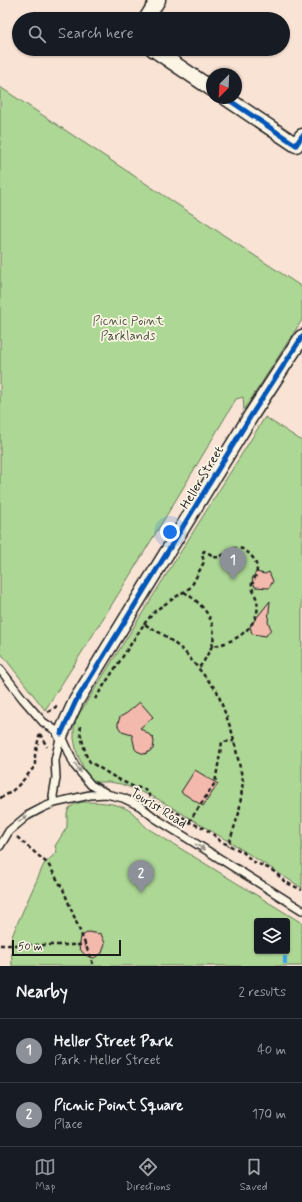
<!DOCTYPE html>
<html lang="en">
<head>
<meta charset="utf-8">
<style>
  body { margin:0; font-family:Mynerve,sans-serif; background:#242831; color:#f1f3f6 }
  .controls { position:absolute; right:12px; bottom:12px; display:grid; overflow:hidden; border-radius:4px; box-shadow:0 1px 3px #0004 }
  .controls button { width:36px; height:36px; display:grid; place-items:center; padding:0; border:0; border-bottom:1px solid #363941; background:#171b24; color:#f1f3f6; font:20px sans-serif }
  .compass { position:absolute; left:206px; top:68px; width:36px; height:36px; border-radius:50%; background:#171b24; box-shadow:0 1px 3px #0004; rotate:204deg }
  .scale { position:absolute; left:12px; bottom:10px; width:109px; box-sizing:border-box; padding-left:4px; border:2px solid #1c1c1c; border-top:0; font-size:11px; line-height:14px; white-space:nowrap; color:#1c1c1c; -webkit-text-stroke:3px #fcf5e5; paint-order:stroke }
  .you { position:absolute; left:170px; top:532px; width:14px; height:14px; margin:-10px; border:3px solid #fff; border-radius:50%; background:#1a73e8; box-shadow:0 0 0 6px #1a73e833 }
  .badge { display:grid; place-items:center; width:26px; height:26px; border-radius:50%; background:#8c9099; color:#fff; font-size:13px; font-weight:700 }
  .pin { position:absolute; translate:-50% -33px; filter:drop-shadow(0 1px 2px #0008) }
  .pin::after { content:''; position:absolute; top:21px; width:14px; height:12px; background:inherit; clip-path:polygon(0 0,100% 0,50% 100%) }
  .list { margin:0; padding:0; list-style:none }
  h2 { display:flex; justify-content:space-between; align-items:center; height:52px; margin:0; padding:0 16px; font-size:17px }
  h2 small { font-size:13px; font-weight:400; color:#9ea1a6 }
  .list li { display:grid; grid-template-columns:26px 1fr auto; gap:12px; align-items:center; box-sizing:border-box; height:64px; padding:0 16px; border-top:1px solid #363941 }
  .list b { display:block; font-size:15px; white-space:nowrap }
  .list p { margin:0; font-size:13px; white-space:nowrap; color:#9ea1a6 }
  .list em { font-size:13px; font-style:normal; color:#9ea1a6 }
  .icon { flex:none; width:22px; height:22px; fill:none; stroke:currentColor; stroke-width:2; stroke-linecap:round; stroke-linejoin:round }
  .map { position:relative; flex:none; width:302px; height:966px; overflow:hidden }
  .search { position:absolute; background:#171b24; box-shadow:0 1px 3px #0004; left:12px; right:12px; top:12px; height:44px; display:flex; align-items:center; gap:10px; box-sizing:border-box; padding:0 14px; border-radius:22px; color:#9ea1a6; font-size:15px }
  .sheet { height:180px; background:#171b24 }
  nav { display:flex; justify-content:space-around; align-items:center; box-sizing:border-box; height:56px; border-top:1px solid #363941; background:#171b24; font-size:11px; color:#9ea1a6 }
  nav a { display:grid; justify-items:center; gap:2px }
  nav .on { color:#8c9099 }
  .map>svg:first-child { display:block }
  .green { fill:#add795; stroke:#647a58; fill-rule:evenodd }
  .building { fill:#f3b9ad; stroke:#1c1c1c }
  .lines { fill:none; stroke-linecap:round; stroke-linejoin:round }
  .service-casing { stroke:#1c1c1c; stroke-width:10 }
  .minor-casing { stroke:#1c1c1c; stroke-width:17 }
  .path { stroke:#1c1c1c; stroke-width:2.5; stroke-dasharray:4 3; stroke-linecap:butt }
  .service { stroke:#fcf5e5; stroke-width:7 }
  .minor { stroke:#fcf5e5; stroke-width:14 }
  .quiet { stroke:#3da2ea; stroke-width:4; stroke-dasharray:8 4; stroke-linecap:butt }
  .cycleway-casing { stroke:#fcf5e5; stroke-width:8 }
  .cycleway { stroke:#0057b8; stroke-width:5 }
  .oneway { fill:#97938b }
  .labels { text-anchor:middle; stroke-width:3.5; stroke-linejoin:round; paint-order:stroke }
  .park-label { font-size:13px; fill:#485440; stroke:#fcf5e5 }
  .street-label { font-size:13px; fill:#1c1c1c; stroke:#fcf5e5 }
</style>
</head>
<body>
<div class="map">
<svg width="302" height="966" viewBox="0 0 302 966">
  <rect width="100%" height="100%" fill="#f9e3d4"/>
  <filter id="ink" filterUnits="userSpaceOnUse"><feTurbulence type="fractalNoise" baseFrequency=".025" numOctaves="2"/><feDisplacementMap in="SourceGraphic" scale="8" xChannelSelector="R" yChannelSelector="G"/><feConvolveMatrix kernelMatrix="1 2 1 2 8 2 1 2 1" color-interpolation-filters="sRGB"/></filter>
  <g filter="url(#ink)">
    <g class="green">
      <path d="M0,87L302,287V320L244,410L243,397L236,399C174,504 111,608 45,710L0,652Z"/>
      <polygon points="265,417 302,441 302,888 233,844 156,798 121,784 109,782 97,782 92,780 86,774 77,753 74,739 74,728 76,719"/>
      <path d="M82,802C98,802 121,802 134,814C138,819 142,823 147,828L302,923V966H12L11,939L17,924L44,864L57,852L55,846L67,827V814L69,808L75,804ZM257,921H287V951H257Z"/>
    </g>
    <g class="building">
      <polygon points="256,572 265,574 269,572 273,581 269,588 255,587 252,579"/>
      <polygon points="270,601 268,622 271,629 266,636 252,634 250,626"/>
      <polygon points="140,702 153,717 140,728 154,738 153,738 154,742 153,749 147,753 144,754 137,751 135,749 132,735 122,732 118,726 118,723 120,717 127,713"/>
      <polygon points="195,770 218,784 203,806 181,792"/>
      <polygon points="88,932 101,934 105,943 102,953 94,958 85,955 79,948 81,937"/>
    </g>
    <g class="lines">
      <defs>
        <g id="service">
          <polyline points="0,669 23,699 43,722 61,734 75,766 91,785 106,793"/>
          <polyline points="54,803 53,796 56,778 55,760 61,734"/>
          <polyline points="0,846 9,831 27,816 42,808 54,803 90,795 106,794 123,798 140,806 155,818 302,910"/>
        </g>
        <g id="minor">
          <polyline points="146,19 158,0"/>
          <polyline points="153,49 212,89"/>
          <polyline points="226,98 296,145 302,136"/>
          <polyline points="61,734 76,701 252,414 302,337"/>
        </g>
      </defs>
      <use href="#service" class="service-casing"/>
      <use href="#minor" class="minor-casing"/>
      <g class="path">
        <path d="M184,592C203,604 219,622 212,646"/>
        <path d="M144,624L156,610L191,587L204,562L202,554L204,551C208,552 213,556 215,557C225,559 231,541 246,551C254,557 259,565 256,575C255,578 253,581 252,583C251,589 256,595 257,601C261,619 245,635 230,641C224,644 218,645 212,646L204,661L198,669"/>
        <polyline points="95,699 144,624 164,635 184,651 217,691 232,732 243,781 239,813 228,846"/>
        <polyline points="48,712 52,710 58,705"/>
        <polyline points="81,726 80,732 86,755 90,762 116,778 132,786 144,789 155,802 179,814 189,822 204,828 214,835 220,841 243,852 252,861 270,869 276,873 285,882 302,890"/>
        <polyline points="40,734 47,747"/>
        <path d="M0,798C15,792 25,778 35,766V755L40,732"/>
        <polyline points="189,822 215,783 222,742 234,741"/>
        <polyline points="17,837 48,864 63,889 94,966"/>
        <polyline points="0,945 86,945"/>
      </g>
      <use href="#service" class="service"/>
      <use href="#minor" class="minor"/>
      <polyline class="quiet" points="285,956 285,966"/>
      <defs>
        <g id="cycleway">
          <polyline points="226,98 296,145 302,136"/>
          <polyline points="61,734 76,701 252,414 302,337"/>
        </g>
      </defs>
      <use href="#cycleway" class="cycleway-casing"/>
      <use href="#cycleway" class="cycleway"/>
    </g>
    <defs><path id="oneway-solid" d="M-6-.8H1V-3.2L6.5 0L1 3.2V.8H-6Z"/></defs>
    <g class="oneway">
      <use href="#oneway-solid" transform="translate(78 768) rotate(56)"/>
      <use href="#oneway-solid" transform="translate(23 819) rotate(-38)"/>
      <use href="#oneway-solid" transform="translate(200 847) rotate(32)"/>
    </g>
  </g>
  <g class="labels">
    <g class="park-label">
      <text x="128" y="325">Picnic Point<tspan x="128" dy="15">Parklands</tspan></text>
    </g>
    <g class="street-label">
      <text transform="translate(201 477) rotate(-59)" y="5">Heller Street</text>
      <text transform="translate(159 807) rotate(32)" y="5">Tourist Road</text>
    </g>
  </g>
</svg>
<div class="controls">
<button><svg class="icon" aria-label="layers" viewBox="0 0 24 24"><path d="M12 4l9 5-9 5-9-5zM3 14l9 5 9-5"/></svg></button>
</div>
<svg class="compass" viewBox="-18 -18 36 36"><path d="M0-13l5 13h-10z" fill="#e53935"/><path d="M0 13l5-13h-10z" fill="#9ea1a6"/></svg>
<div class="scale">50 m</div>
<div class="you"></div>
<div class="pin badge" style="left:233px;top:580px">1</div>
<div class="pin badge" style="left:141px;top:893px">2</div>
<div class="search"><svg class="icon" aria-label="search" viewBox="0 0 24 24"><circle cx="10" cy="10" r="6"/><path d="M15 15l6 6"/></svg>Search here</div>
</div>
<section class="sheet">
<h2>Nearby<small>2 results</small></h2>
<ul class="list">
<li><span class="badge">1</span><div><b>Heller Street Park</b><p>Park · Heller Street</p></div><em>40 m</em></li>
<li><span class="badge">2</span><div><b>Picnic Point Square</b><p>Place</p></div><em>170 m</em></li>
</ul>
</section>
<nav>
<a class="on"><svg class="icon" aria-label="map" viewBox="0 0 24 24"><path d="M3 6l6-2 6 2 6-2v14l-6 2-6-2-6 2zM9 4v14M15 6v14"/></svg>Map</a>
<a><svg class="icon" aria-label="directions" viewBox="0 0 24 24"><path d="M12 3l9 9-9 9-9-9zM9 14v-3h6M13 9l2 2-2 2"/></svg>Directions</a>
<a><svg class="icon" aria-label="saved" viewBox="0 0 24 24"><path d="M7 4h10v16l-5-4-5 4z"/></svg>Saved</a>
</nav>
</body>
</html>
